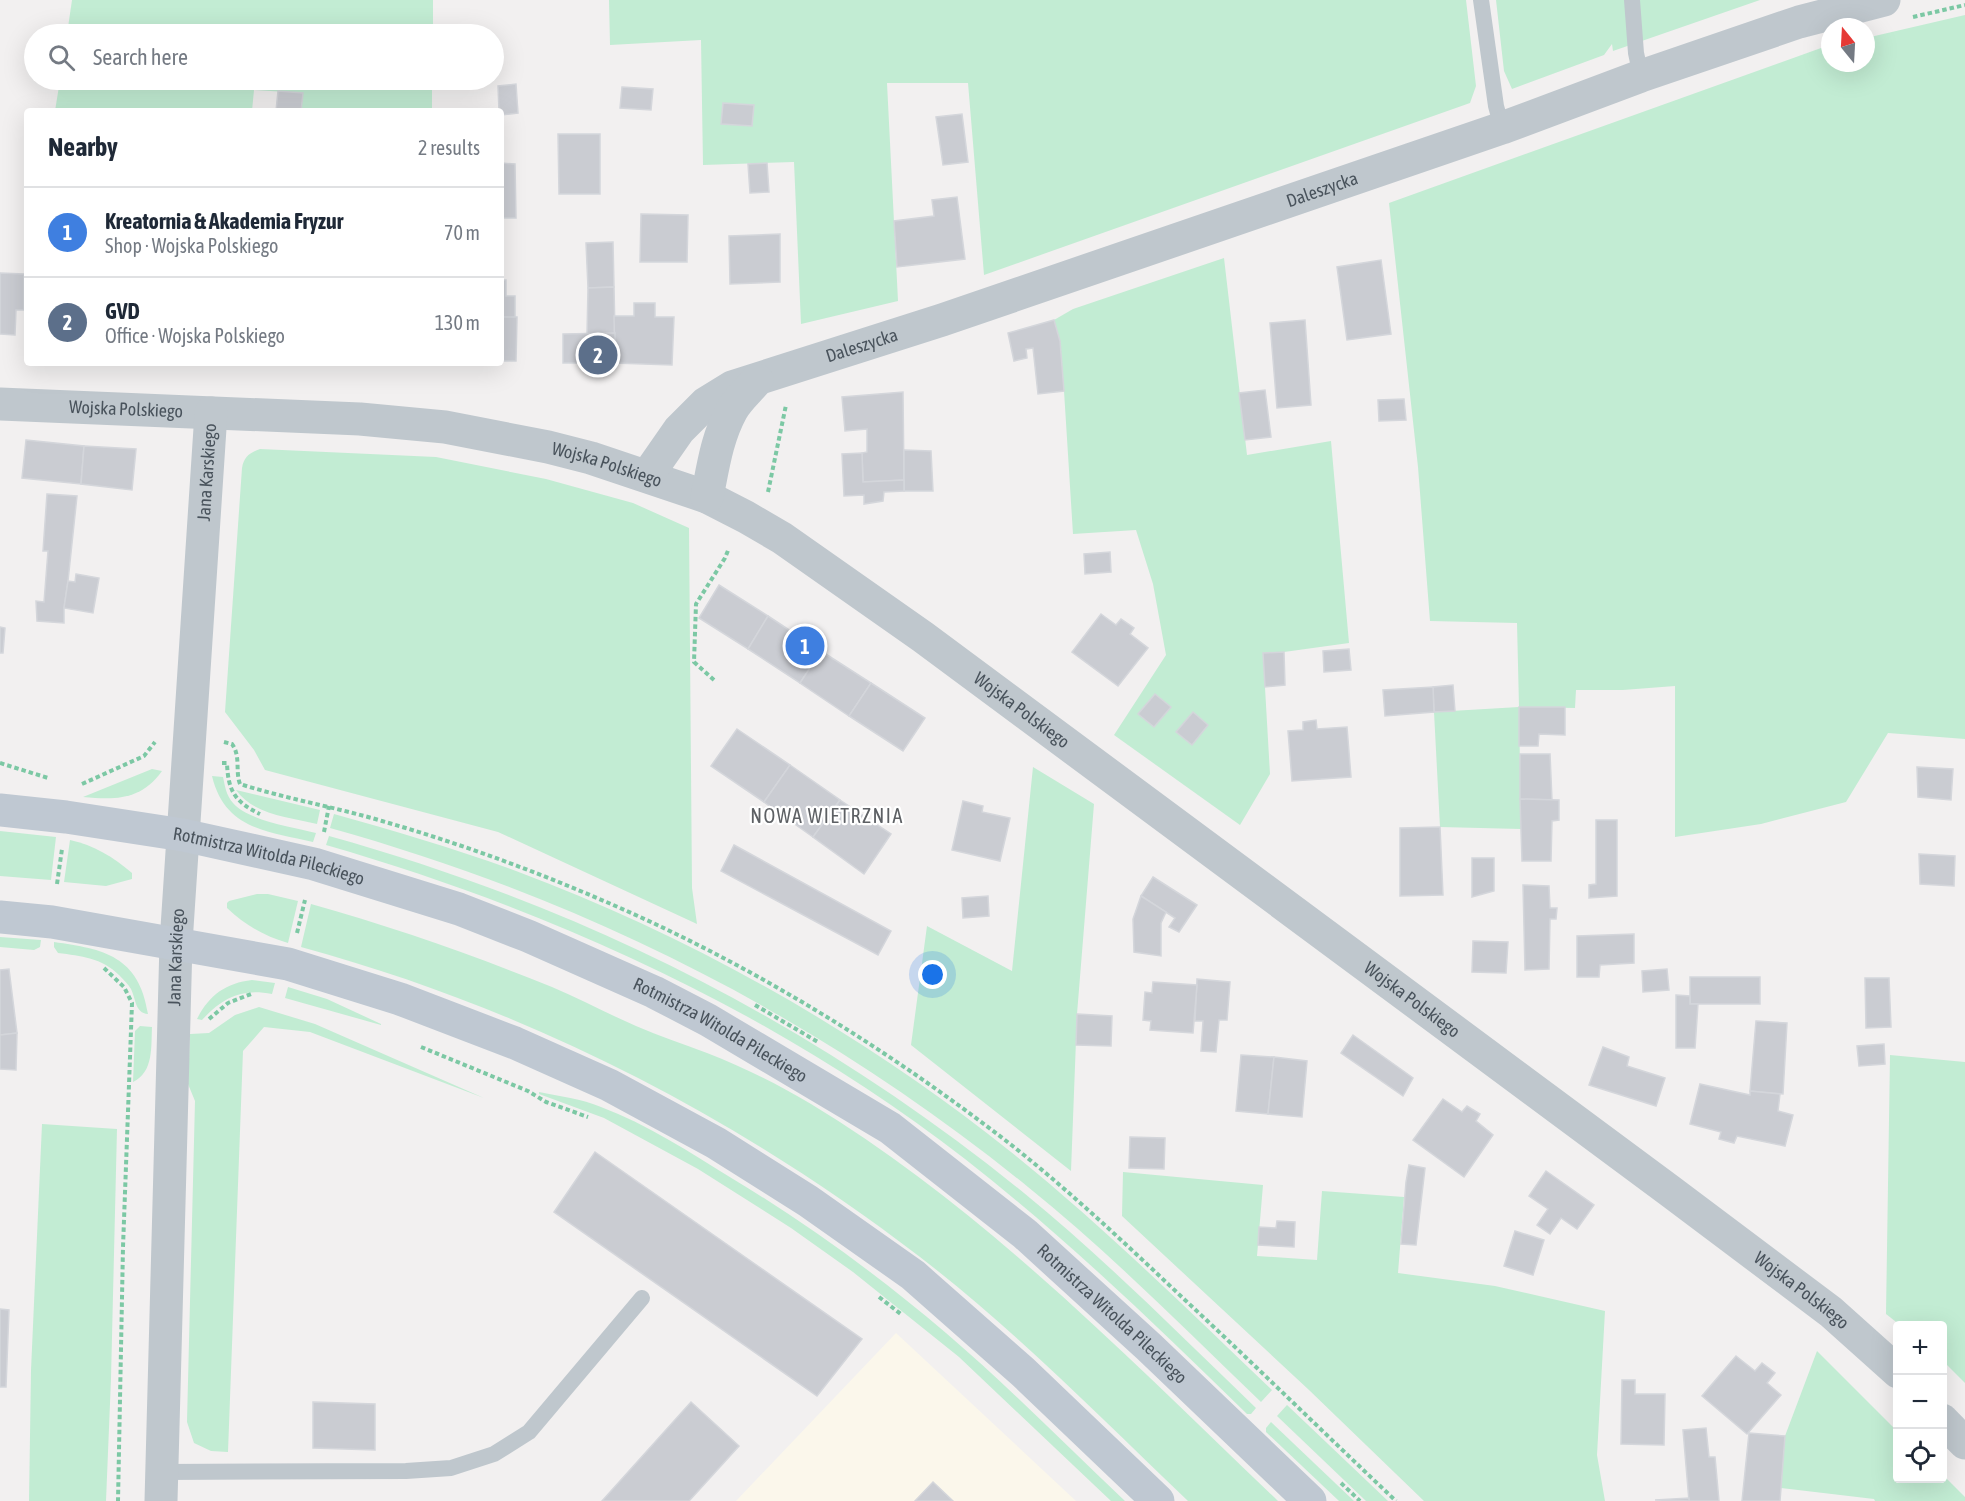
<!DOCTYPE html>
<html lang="en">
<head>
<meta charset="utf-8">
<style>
  body { margin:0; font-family:"Asap Condensed",sans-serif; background:#f2f2f3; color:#1f2937 }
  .controls { position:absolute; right:18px; bottom:18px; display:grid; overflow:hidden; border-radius:6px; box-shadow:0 6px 24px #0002 }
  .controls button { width:54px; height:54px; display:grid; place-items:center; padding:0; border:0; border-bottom:2px solid #e0e1e3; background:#fff; color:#1f2937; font:30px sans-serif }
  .compass { position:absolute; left:1821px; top:18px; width:54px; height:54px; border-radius:50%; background:#fff; box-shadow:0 6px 24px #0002; rotate:342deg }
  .you { position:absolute; left:933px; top:975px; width:21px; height:21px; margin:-15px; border:4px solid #fff; border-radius:50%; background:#1a73e8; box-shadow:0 0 0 9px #1a73e833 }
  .badge { display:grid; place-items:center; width:39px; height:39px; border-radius:50%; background:#2770d5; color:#fff; font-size:20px; font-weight:700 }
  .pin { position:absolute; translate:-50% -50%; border:3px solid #fff; box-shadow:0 2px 6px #0006 }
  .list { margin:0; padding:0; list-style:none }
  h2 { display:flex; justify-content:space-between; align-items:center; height:78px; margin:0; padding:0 24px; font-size:26px }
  h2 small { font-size:20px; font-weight:400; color:#747a83 }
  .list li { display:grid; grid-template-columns:39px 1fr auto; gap:18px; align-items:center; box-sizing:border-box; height:90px; padding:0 24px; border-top:2px solid #e0e1e3 }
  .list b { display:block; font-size:22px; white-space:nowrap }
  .list p { margin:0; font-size:20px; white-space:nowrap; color:#747a83 }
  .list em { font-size:20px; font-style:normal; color:#747a83 }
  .icon { flex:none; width:33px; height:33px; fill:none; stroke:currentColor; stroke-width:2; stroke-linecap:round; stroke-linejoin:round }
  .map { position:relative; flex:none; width:1965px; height:1501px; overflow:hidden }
  .search { position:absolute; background:#fff; box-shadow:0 6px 24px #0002; left:24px; top:24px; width:480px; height:66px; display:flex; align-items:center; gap:15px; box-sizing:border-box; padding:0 21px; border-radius:33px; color:#747a83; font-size:22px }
  .panel { position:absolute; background:#fff; box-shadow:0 6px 24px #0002; left:24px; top:108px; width:480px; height:258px; border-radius:6px }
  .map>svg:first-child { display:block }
  .commercial { fill:#fbf7eb }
  .green { fill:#c2ecd3 }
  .building { fill:#caccd2; stroke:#d4d6db; stroke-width:1.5 }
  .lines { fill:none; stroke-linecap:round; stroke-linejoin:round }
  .path { stroke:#7cc8a4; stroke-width:4; stroke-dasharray:4.5 3; stroke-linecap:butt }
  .service { stroke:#bfc7cd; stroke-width:16 }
  .minor { stroke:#bfc7cd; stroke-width:33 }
  .secondary { stroke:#bfc8d2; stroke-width:33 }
  .labels { text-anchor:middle; stroke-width:4.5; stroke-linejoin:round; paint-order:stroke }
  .street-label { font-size:18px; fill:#49535c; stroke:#fff }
  .neighbourhood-label { font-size:20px; letter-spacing:1.5px; fill:#5d6064; stroke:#fff }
</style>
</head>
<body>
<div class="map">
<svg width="1965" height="1501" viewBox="0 0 1965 1501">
  <rect width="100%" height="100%" fill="#f2f0f0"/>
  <polygon class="commercial" points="896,1333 1076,1501 736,1501"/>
  <g class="green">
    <polygon points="72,0 433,0 433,34 67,34"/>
    <polygon points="609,0 1466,0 1476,86 1470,103 984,275 968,83 887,83 898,301 801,324 794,162 703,165 701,40 610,45"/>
    <polygon points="1496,0 1760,0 1613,51 1612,44 1604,55 1512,89 1504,71"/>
    <polygon points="1965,15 1965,739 1888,733 1846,802 1761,824 1675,837 1675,686 1623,690 1576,690 1575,708 1519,707 1521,829 1440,827 1434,712 1519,707 1517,623 1430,621 1418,467 1389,203 1821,48 1830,46 1830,63 1866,63 1866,38"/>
    <polygon points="60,80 432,80 432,111 301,111 303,93 254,90 252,111 55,111"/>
    <polygon points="1224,258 1247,455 1331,441 1349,643 1284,652 1263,653 1270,774 1240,825 1114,735 1166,655 1153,584 1136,530 1073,534 1064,391 1060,341 1054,320 1073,309"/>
    <path d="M260,449L436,457L546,479L633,503L689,528L692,888L697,924L498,832L265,770L254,750L225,712L242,468C244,457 249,453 260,449Z"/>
    <polygon points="1033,767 1094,804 1077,1014 1071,1171 911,1045 927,926 1012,971"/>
    <path d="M152,769L162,771C141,800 117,800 83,797Z"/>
    <path d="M212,776L223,777C225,786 226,795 233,803C249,821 292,827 316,833L313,842C268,831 225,830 212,776Z"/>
    <path d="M236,790L320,810L317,824C288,817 254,815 236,790Z"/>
    <path d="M334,814C395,831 456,849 516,871C693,937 864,1034 1011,1152C1103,1226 1187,1309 1272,1390L1261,1402C1185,1329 1110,1253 1028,1187C820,1018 588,900 330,828Z"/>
    <polygon points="0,831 56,837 51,880 0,876"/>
    <path d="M329,836C587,908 816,1024 1024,1193C1106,1260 1180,1335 1256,1408L1251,1414H1247C1156,1325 1065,1237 965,1159C775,1012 555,911 326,845Z"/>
    <path d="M70,840C94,845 113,857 132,873V879L106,886L64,882Z"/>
    <path d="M257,894H268L298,901L288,943C264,936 245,925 227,908V903L229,901Z"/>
    <path d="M311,904C393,927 473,955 552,987C581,999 608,1014 636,1026C659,1036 684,1044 707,1053C743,1067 778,1084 811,1104C986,1210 1131,1361 1278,1501H1188C1101,1418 1016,1331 920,1257C733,1114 528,1009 301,947Z"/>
    <polygon points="0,937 41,940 40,947 34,950 0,947"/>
    <path d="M54,942C104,949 139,956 148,1014C135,1013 136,999 131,989C128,984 123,979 119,975C102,958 81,956 58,953L54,947Z"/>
    <path d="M252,980L275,983L272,994C242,988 223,997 202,1020L197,1019C209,995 226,983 252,980Z"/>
    <polygon points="288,987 327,999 381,1024 381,1025 285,998"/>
    <polygon points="259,1007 315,1024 484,1098 310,1032 264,1027 243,1051 228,1452 211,1451 194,1443 187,1422 195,1101 188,1084 190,1034 209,1033 235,1015"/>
    <path d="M140,1026L152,1027C151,1046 154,1072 133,1082L135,1031Z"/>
    <polygon points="1890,1055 1965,1062 1965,1383 1943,1361 1942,1326 1900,1325 1886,1314"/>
    <path d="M539,1092C559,1096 582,1099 601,1107C647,1124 691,1153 733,1179C808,1224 879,1276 946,1333C1008,1386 1066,1445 1125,1501H1111L959,1357L853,1272L791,1228L698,1169L604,1118L539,1094Z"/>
    <polygon points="42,1124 117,1129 111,1379 106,1501 29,1501 31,1370"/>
    <polygon points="1123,1172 1263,1185 1257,1256 1317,1260 1322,1191 1404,1197 1398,1273 1495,1286 1605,1311 1597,1455 1605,1501 1424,1501 1309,1390 1122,1216"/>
    <polygon points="1817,1351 1897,1431 1898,1478 1942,1478 1943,1475 1965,1497 1965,1501 1875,1501 1874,1499 1781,1488 1785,1436"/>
    <polygon points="1287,1405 1388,1501 1366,1501 1277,1416"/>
    <polygon points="1271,1422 1354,1501 1339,1501 1266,1432 1266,1428"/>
  </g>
  <g class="building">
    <polygon points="516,84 518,113 501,115 501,111 499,111 498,86"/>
    <polygon points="622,87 653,89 651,110 620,108"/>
    <polygon points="278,91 303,93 301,111 276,111"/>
    <polygon points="723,103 754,105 752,126 721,124"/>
    <polygon points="962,114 968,162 943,165 936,117"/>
    <polygon points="558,134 600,134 600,194 559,194"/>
    <polygon points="501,163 515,164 516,218 501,218"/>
    <polygon points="767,163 769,192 750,193 748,164"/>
    <polygon points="957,197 965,259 897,267 894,221 934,216 932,200"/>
    <polygon points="641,214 688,215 687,262 640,262"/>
    <polygon points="780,234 780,282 730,284 729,236"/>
    <polygon points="613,242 614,287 588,288 586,243"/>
    <polygon points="1381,260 1391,334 1347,340 1337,267"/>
    <polygon points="0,273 24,274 24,310 16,310 15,335 0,334"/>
    <polygon points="501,280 506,280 506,296 515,296 515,318 501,317"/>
    <polygon points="614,287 615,333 587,334 588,288"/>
    <polygon points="634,303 655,303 655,317 674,317 672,365 615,363 614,316 634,316"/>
    <polygon points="501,317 517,317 516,361 501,361"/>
    <polygon points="1054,320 1060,341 1064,391 1038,394 1033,348 1026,349 1027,358 1014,361 1008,333"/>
    <polygon points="1305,320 1311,405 1277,408 1270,323"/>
    <polygon points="615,333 615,363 563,363 563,334"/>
    <polygon points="1265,390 1271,437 1245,440 1239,393"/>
    <polygon points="903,392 904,480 863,482 862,453 867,452 867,429 845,431 842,397"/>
    <polygon points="1404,399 1406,420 1379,421 1378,400"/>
    <polygon points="26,440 84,446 81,484 22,478"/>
    <polygon points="84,446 136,449 132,490 81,484"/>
    <polygon points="904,450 931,451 933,491 904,491"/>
    <polygon points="862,453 863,482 904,480 904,491 884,492 883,501 864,504 864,495 844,496 842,454"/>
    <polygon points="47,494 77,496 68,581 64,608 64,623 37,621 36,601 44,602 48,551 43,551"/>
    <polygon points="1110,552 1111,572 1085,574 1084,554"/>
    <polygon points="76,574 99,578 93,613 64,608 68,581 75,582"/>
    <polygon points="719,585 768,616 748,649 699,618"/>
    <polygon points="1101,614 1116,625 1121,619 1134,628 1130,634 1148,648 1118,686 1072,652"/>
    <polygon points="768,616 821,651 800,683 748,649"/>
    <polygon points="0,627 5,628 3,653 0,653"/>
    <polygon points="1349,649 1351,670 1324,672 1323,651"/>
    <polygon points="821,651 871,683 849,716 800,683"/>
    <polygon points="1284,652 1285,685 1265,687 1263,653"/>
    <polygon points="871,683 925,718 903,751 849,716"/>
    <polygon points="1453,685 1455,711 1434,712 1433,687"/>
    <polygon points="1433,687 1434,712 1385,716 1383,690"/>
    <polygon points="1155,694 1171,707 1154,727 1138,714"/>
    <polygon points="1519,707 1565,707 1565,735 1539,734 1538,746 1519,746"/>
    <polygon points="1193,712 1208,725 1192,745 1176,732"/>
    <polygon points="1316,720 1317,729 1347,727 1351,777 1292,781 1288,731 1303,730 1303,722"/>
    <polygon points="737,729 790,765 764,802 711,766"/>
    <polygon points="1520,754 1550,754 1552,800 1520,799"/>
    <polygon points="790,765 840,800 813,837 764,802"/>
    <polygon points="1917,767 1953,769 1951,800 1918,797"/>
    <polygon points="1520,799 1559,800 1559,820 1552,821 1551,861 1522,861"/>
    <polygon points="840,800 891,834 864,874 813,837"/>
    <polygon points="963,801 983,806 982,812 1010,818 1000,861 952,850"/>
    <polygon points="1596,820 1617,820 1617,896 1589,898 1589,885 1596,884"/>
    <polygon points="1440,827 1443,895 1400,896 1400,828"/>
    <polygon points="734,845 891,931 878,955 721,871"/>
    <polygon points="1919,854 1955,856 1954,886 1920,884"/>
    <polygon points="1472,858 1494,858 1494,891 1472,897"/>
    <polygon points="1153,877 1197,905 1179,932 1169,927 1175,918 1141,896"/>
    <polygon points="1523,885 1549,886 1550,908 1557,908 1556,919 1550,919 1549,969 1525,970"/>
    <polygon points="988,896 989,916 963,918 962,898"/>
    <polygon points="1141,896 1166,912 1161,923 1161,956 1134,952 1133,919"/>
    <polygon points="1634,934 1634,963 1600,965 1599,977 1577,977 1577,936"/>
    <polygon points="1473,941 1508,942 1506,973 1472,972"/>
    <polygon points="9,969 17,1033 0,1035 0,970"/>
    <polygon points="1667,969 1669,990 1643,992 1642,971"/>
    <rect x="1690" y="977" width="70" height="27"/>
    <polygon points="1865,978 1889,978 1891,1027 1866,1028"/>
    <polygon points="1197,979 1230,982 1227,1020 1219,1020 1216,1052 1201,1051 1203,1021 1195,1021"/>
    <polygon points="1153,982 1197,985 1193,1033 1150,1030 1151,1021 1143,1020 1145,992 1152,993"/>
    <polygon points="1676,995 1690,996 1690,1004 1698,1004 1695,1048 1676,1048"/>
    <polygon points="1077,1014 1112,1016 1111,1046 1076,1045"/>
    <polygon points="1756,1021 1787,1023 1783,1094 1750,1091"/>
    <polygon points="17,1033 16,1070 0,1069 0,1035"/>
    <polygon points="1353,1035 1413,1078 1403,1096 1341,1053"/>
    <polygon points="1884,1044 1885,1064 1859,1066 1857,1046"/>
    <polygon points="1603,1047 1629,1057 1627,1066 1665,1078 1656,1106 1589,1085"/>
    <polygon points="1241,1055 1274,1057 1268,1114 1236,1111"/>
    <polygon points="1274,1057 1307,1061 1302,1117 1268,1114"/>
    <polygon points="1700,1084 1750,1095 1750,1091 1780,1094 1778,1111 1793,1115 1785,1146 1737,1136 1734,1143 1719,1139 1721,1132 1690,1124"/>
    <polygon points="1443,1099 1462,1112 1467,1106 1480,1114 1476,1121 1493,1135 1464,1177 1413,1140"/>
    <polygon points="1130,1137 1165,1138 1164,1169 1129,1168"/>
    <polygon points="595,1152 862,1339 817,1396 554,1212"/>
    <polygon points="1409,1165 1425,1168 1416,1245 1401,1244 1406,1182"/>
    <polygon points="1546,1171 1594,1205 1577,1229 1561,1218 1550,1234 1537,1225 1548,1209 1529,1196"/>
    <polygon points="1277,1221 1295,1222 1294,1247 1258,1245 1259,1227 1276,1228"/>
    <polygon points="1515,1231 1544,1240 1533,1275 1504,1266"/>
    <polygon points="0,1309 9,1310 6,1387 0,1387"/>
    <polygon points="1736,1356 1755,1371 1762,1363 1775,1373 1767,1383 1781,1395 1747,1434 1702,1396"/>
    <polygon points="1622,1380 1635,1380 1635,1394 1665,1394 1664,1445 1621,1444"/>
    <polygon points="313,1402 375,1404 375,1450 313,1448"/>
    <polygon points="691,1402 739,1446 689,1501 602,1501"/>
    <polygon points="1706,1428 1709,1457 1715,1457 1719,1501 1689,1501 1683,1430"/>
    <polygon points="1749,1433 1785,1436 1780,1501 1742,1501"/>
    <polygon points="933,1482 953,1501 915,1501"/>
    <polygon points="1689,1498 1689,1501 1655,1500"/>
  </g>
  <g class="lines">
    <g class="path">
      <polyline points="1913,17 1965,5"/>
      <polyline points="768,492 786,405"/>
      <polyline points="714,680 694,662 696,604 725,558 729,548"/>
      <path d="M224,742L232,744C241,756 235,771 240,784C287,799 335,807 382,821C455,842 527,868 597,898C746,961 887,1048 1014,1147C1074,1195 1129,1247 1185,1300C1256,1366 1325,1434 1396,1501"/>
      <polyline points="0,763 48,778"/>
      <path d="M222,763H227C228,791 235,802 260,814"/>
      <polyline points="82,784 144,756 155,742"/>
      <polyline points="324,832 329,806"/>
      <polyline points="57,884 62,849"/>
      <polyline points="297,933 305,900"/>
      <polyline points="104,968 124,987 132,1003 123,1247 118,1501"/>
      <polyline points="755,1005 818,1042"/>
      <polyline points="209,1019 228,1003 251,994"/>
      <polyline points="421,1047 528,1091 546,1102 588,1117"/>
      <polyline points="879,1297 902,1315"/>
      <polyline points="1341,1483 1360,1501"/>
    </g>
    <g class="service">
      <polyline points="1481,0 1496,106 1502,128"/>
      <polyline points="1632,0 1636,53 1641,76"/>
      <polyline points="162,1472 406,1471 451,1468 494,1454 529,1432 642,1298"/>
    </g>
    <g class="minor">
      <path id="s1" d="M0,404L360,419L445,427L548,447L591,458L707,497L746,517L782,538L923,637L1670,1191L1831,1312L1898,1372"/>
      <path id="s2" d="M647,476L679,430L706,403L732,387L942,320L1502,128L1641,76L1799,22L1884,0"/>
      <path d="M707,497C713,467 717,437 732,410C738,399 749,390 757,380"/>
      <polyline points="1942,1420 1965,1443"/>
      <path id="s3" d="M161,1501L176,943L211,413"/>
    </g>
    <g class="secondary">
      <path id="s4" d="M0,810L66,817L183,835L314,864L459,909L528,936L654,992L708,1020L890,1128L1025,1234L1149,1347L1310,1501"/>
      <polyline points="0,917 52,922 288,964 400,999 515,1043 609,1085 716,1143 808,1201 913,1275 1023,1372 1158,1501"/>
    </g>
  </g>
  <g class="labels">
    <g class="street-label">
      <text dy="6" stroke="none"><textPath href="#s2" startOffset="747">Daleszycka</textPath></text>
      <text dy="6" stroke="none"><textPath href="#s2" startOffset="261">Daleszycka</textPath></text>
      <text dy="6" stroke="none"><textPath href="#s1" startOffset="126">Wojska Polskiego</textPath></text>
      <text dy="6" stroke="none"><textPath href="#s1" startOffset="612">Wojska Polskiego</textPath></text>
      <text dy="6" stroke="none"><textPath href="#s3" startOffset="1030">Jana Karskiego</textPath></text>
      <text dy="6" stroke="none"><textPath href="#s1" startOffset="1098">Wojska Polskiego</textPath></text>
      <text dy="6" stroke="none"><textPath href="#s4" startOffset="273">Rotmistrza Witolda Pileckiego</textPath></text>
      <text dy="6" stroke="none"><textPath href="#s3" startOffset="544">Jana Karskiego</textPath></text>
      <text dy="6" stroke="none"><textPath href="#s1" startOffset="1584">Wojska Polskiego</textPath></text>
      <text dy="6" stroke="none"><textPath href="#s4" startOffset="759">Rotmistrza Witolda Pileckiego</textPath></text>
      <text dy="6" stroke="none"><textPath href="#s1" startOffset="2070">Wojska Polskiego</textPath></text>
      <text dy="6" stroke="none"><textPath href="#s4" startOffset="1245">Rotmistrza Witolda Pileckiego</textPath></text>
    </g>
    <g class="neighbourhood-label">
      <text x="827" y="823">NOWA WIETRZNIA</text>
    </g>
  </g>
</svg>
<div class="controls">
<button>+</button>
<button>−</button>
<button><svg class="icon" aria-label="locate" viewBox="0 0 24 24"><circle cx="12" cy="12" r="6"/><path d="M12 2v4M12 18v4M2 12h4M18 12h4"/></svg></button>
</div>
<svg class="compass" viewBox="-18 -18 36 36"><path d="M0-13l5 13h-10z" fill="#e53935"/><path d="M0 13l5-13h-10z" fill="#747a83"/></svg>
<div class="you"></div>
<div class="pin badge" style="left:805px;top:646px;background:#3f7fe0">1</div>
<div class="pin badge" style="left:598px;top:355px;background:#5c6f8a">2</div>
<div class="search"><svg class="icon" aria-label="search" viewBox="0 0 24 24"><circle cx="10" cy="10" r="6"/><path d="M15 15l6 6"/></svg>Search here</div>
<section class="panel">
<h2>Nearby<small>2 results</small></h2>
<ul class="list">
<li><span class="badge" style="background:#3f7fe0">1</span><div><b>Kreatornia &amp; Akademia Fryzur</b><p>Shop · Wojska Polskiego</p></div><em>70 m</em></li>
<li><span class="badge" style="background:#5c6f8a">2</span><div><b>GVD</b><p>Office · Wojska Polskiego</p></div><em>130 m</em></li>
</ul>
</section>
</div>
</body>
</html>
